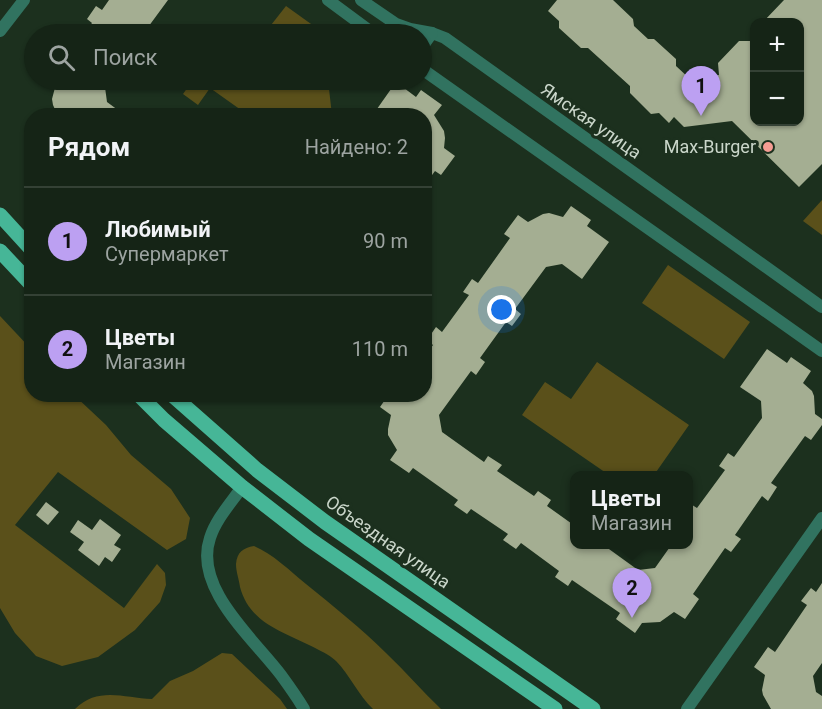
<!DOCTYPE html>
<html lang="ru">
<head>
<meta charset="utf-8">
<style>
  body { margin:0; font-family:Roboto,sans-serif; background:#1e2c1f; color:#f1f3f6 }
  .controls { position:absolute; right:18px; top:18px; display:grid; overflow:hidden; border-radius:12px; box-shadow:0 2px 4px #0004 }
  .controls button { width:54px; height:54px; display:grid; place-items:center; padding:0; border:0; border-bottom:2px solid #344135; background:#152416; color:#f1f3f6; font:30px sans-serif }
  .you { position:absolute; left:502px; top:310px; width:21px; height:21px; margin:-15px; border:4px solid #fff; border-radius:50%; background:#1a73e8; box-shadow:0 0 0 9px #1a73e833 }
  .badge { display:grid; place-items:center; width:39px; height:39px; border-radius:50%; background:#bca0f2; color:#111; font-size:20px; font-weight:700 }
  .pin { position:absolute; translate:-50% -50px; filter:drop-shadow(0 2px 3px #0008) }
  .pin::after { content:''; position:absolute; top:32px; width:21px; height:18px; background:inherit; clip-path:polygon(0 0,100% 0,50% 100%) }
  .popup { position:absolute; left:570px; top:471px; width:123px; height:78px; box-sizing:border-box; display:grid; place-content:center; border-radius:12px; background:#152416; filter:drop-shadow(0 2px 4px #0005); font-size:20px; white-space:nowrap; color:#9da4a1 }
  .popup b { font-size:22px; color:#f1f3f6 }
  .popup::after { content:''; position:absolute; left:50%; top:100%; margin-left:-12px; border:12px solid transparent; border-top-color:#152416 }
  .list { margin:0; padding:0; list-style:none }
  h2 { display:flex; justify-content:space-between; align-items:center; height:78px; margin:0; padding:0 24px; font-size:26px }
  h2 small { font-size:20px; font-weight:400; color:#9da4a1 }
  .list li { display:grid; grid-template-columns:39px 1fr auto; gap:18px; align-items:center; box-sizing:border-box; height:108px; padding:0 24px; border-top:2px solid #344135 }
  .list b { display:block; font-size:22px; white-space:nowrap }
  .list p { margin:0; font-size:20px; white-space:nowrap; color:#9da4a1 }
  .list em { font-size:20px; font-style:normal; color:#9da4a1 }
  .icon { flex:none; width:33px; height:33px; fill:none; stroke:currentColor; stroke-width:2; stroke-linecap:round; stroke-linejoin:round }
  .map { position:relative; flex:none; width:822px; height:709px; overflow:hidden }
  .search { position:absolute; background:#152416; box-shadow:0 2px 4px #0004; left:24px; top:24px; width:408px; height:66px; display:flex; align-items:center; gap:15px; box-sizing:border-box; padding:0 21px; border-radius:33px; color:#9da4a1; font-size:22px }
  .panel { position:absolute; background:#152416; box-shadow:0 2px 4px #0004; left:24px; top:108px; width:408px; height:294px; border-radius:24px }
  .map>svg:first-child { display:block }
  .green { fill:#5a501a }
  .building { fill:#a4ae92 }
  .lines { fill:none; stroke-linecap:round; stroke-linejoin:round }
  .minor { stroke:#317360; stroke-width:12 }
  .primary { stroke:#46b697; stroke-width:15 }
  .poi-dot { fill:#f59c93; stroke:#1c301e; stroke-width:2 }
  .labels { text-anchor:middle; stroke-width:6; stroke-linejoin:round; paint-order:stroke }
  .street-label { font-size:18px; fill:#cad6ca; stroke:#1c301e }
  .poi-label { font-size:18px; fill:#cad6ca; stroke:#1c301e; text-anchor:end }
</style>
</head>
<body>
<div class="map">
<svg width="822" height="709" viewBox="0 0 822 709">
  <rect width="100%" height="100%" fill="#1c301e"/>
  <g class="green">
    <polygon points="286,6 325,34 264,34"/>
    <polygon points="193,80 323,80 321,83 329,89 332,115 248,115 210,88 198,105 183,94"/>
    <polygon points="822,200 822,235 803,221"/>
    <polygon points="668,265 750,322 724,359 642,303"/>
    <polygon points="0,316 31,349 32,394 74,395 106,425 131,455 171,489 190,518 186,539 167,550 58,472 15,525 124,608 157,564 165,573 166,585 160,602 135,630 98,657 62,666 36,656 15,633 0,608"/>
    <polygon points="597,362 689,425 654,475 609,475 522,415 545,382 571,399"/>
    <path d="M254,546C273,554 290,571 306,584C333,606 361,628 386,653C405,671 422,691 441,709H373C358,695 350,675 336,661C331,656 323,652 317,649C286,632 250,625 240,587C239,579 236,572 236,564C237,552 243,548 254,546Z"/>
    <path d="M222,653L232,654L280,699L287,709H75C98,686 124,698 152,699L170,681L193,671Z"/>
  </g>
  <g class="building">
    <polygon points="109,0 168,0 143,34 84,34 92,23 87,19 96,6 102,10"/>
    <polygon points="557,0 613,0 633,19 634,26 648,39 654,39 676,59 676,66 690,79 719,75 718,63 739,41 754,41 754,122 800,122 800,22 763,22 784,0 822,0 822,164 799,187 732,121 684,127 674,117 669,123 659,113 651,114 630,93 630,86 588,48 581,48 559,28 559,21 548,11"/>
    <polygon points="57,80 104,80 107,102 126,116 58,116 53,105 52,99"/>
    <polygon points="396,82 416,97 421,90 442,105 434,115 444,131 445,138 444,148 455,156 441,175 435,171 424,186 424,116 372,116"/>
    <polygon points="571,206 591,220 587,226 609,242 582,279 562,264 546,267 515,309 521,314 512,326 506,322 480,358 485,362 476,375 471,371 439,415 442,432 484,462 488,456 502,465 497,471 534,496 538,491 551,500 547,506 575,526 575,544 602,544 638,570 655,568 672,544 689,544 689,503 697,508 725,470 719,466 728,453 734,457 762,418 761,401 740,387 767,349 787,363 791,357 811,371 803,383 812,391 814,396 815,414 822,419 822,425 811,440 805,436 771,483 777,487 768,501 762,496 735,535 741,539 731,552 725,548 693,594 699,599 685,619 674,612 660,622 642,623 635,633 616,619 620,613 572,580 568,586 555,577 559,571 521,543 516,549 503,540 508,534 471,509 467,514 454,505 458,500 413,468 409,473 390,460 397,450 388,435 388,429 391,415 380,407 389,394 424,394 424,357 433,345 427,340 436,327 442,332 469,295 463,292 472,279 478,283 510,238 504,234 518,215 528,222 543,214 549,213 563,217"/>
    <polygon points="46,502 59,512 48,525 36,515"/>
    <polygon points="100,519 121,535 114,545 121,549 112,562 105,557 99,566 78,550 84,542 70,532 78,520 92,530"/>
    <polygon points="822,583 822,663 813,676 816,692 822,696 822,709 771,709 763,695 762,690 765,675 754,667 768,647 775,652 807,605 801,601 811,588 816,592"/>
  </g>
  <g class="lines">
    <g class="minor">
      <polyline points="328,0 374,34"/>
      <polyline points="361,0 396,24 410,29 432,33 445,38 822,307"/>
      <polyline points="0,31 24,0"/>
      <polyline points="422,47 432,33"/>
      <polyline points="422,69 822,351"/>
      <path d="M242,487C231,503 216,519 210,538C193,588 254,639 281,675C289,686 297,697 304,709"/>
      <polyline points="687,709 822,518"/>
    </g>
    <g class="primary">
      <polyline points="0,215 32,250"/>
      <polyline points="0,251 32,285"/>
      <polyline points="138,394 164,420 242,487 309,539 555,709"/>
      <polyline points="171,394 257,470 325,522 593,709"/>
    </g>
  </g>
  <circle class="poi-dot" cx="768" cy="147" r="6"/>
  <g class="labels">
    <g class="street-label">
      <text transform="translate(591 121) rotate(35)" y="6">Ямская улица</text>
      <text transform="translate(388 542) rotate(35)" y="6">Объездная улица</text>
    </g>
    <g class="poi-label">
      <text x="756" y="153">Max-Burger</text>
    </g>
  </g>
</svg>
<div class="controls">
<button>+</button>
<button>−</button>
</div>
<div class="you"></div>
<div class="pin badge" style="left:701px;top:116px">1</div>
<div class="pin badge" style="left:632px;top:618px">2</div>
<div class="popup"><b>Цветы</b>Магазин</div>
<div class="search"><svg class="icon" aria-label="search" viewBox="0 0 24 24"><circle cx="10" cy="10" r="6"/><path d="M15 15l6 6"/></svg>Поиск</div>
<section class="panel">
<h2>Рядом<small>Найдено: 2</small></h2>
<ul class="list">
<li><span class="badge">1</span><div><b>Любимый</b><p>Супермаркет</p></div><em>90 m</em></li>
<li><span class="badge">2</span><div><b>Цветы</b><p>Магазин</p></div><em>110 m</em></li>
</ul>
</section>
</div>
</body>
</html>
